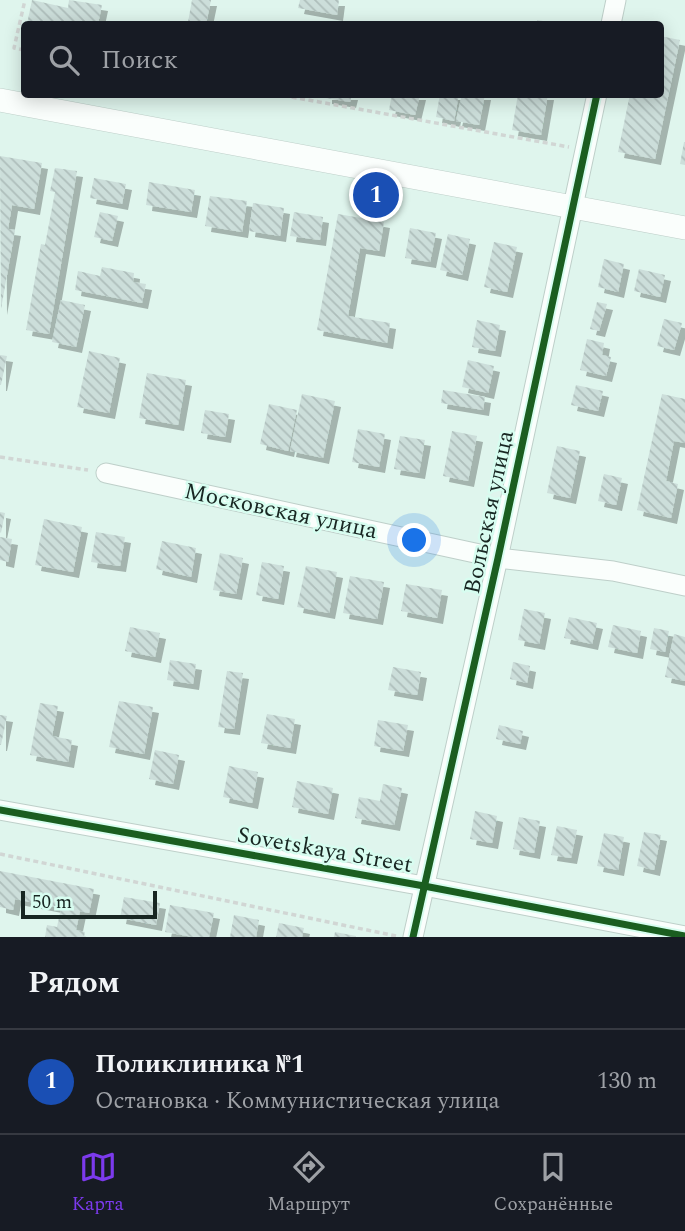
<!DOCTYPE html>
<html lang="ru">
<head>
<meta charset="utf-8">
<style>
  body { margin:0; font-family:Spectral,serif; background:#20242c; color:#f1f3f6 }
  .scale { position:absolute; left:21px; bottom:18px; width:136px; box-sizing:border-box; padding-left:7px; border:4px solid #182622; border-top:0; font-size:19px; line-height:24px; white-space:nowrap; color:#182622; -webkit-text-stroke:5px #d7fdf0; paint-order:stroke }
  .you { position:absolute; left:415px; top:541px; width:24px; height:24px; margin:-18px; border:5px solid #fff; border-radius:50%; background:#1a73e8; box-shadow:0 0 0 10px #1a73e833 }
  .badge { display:grid; place-items:center; width:46px; height:46px; border-radius:50%; background:#7c3aed; color:#fff; font-size:23px; font-weight:700 }
  .pin { position:absolute; translate:-50% -50%; border:4px solid #fff; box-shadow:0 2px 7px #0006 }
  .list { margin:0; padding:0; list-style:none }
  h2 { display:flex; justify-content:space-between; align-items:center; height:91px; margin:0; padding:0 28px; font-size:30px }
  h2 small { font-size:23px; font-weight:400; color:#9ea1a6 }
  .list li { display:grid; grid-template-columns:46px 1fr auto; gap:21px; align-items:center; box-sizing:border-box; height:105px; padding:0 28px; border-top:2px solid #363941 }
  .list b { display:block; font-size:26px; white-space:nowrap }
  .list p { margin:0; font-size:23px; white-space:nowrap; color:#9ea1a6 }
  .list em { font-size:23px; font-style:normal; color:#9ea1a6 }
  .icon { flex:none; width:38px; height:38px; fill:none; stroke:currentColor; stroke-width:2; stroke-linecap:round; stroke-linejoin:round }
  .map { position:relative; flex:none; width:685px; height:937px; overflow:hidden }
  .search { position:absolute; background:#171b24; box-shadow:0 4px 18px #0003; left:21px; right:21px; top:21px; height:77px; display:flex; align-items:center; gap:18px; box-sizing:border-box; padding:0 24px; border-radius:7px; color:#9ea1a6; font-size:26px }
  .sheet { height:196px; background:#171b24 }
  nav { display:flex; justify-content:space-around; align-items:center; box-sizing:border-box; height:98px; border-top:2px solid #363941; background:#171b24; font-size:19px; color:#9ea1a6 }
  nav a { display:grid; justify-items:center; gap:4px }
  nav .on { color:#7c3aed }
  .map>svg:first-child { display:block }
  .building { fill:url(#building-back-hatch); filter:url(#shadow) }
  .lines { fill:none; stroke-linecap:round; stroke-linejoin:round }
  .minor-casing { stroke:#becfc9; stroke-width:21 }
  .major-casing { stroke:#becfc9; stroke-width:24 }
  .path { stroke:#d1d6d4; stroke-width:3.5; stroke-dasharray:5 3.5; stroke-linecap:butt }
  .minor { stroke:#fafefc; stroke-width:19 }
  .major { stroke:#fafefc; stroke-width:23 }
  .cycleway-casing { stroke:#d7fdf0; stroke-width:11 }
  .cycleway { stroke:#1b5e20; stroke-width:7 }
  .labels { text-anchor:middle; stroke-width:5; stroke-linejoin:round; paint-order:stroke }
  .street-label { font-size:23px; fill:#182622; stroke:#d7fdf0 }
</style>
</head>
<body>
<div class="map">
<svg width="685" height="937" viewBox="0 0 685 937">
  <defs>
    <pattern id="building-back-hatch" width="6" height="6" patternUnits="userSpaceOnUse" patternTransform="scale(1.75)"><rect width="6" height="6" fill="#ccdeda"/><path d="M-1 5l2 2M0 0l6 6M5-1l2 2" fill="none" stroke="#aebebb"/></pattern>
    <filter id="shadow"><feDropShadow dx="6" dy="6" stdDeviation="0" flood-color="#0004"/></filter>
  </defs>
  <rect width="100%" height="100%" fill="#dff5ed"/>
  <g class="building">
    <polygon points="32,0 68,8 69,0 102,5 98,24 27,24"/>
    <polygon points="192,0 211,0 206,24 188,22"/>
    <polygon points="300,0 339,0 337,15 298,8"/>
    <polygon points="537,20 555,23 555,24 537,24"/>
    <polygon points="660,36 680,40 655,159 618,152 630,94 660,94"/>
    <polygon points="326,94 352,94 350,102 326,98"/>
    <polygon points="392,94 420,94 415,115 389,110"/>
    <polygon points="440,94 459,94 454,121 436,117"/>
    <polygon points="462,94 485,94 479,125 456,121"/>
    <polygon points="518,94 548,94 541,135 512,130"/>
    <polygon points="684,142 685,142 685,165 680,164"/>
    <polygon points="0,156 42,163 34,209 12,205 8,229 15,230 1,309"/>
    <polygon points="55,168 77,171 49,334 26,330 41,244 45,245 55,192 50,191"/>
    <polygon points="94,178 126,184 122,204 90,198"/>
    <polygon points="149,182 195,190 191,212 146,205"/>
    <polygon points="210,196 247,201 242,232 205,226"/>
    <polygon points="253,203 284,208 280,236 249,231"/>
    <polygon points="100,212 118,216 112,241 94,237"/>
    <polygon points="294,212 323,217 320,240 290,236"/>
    <polygon points="338,214 384,222 379,251 360,248 348,316 390,323 387,343 317,330"/>
    <polygon points="410,228 436,233 430,262 405,258"/>
    <polygon points="448,234 470,239 462,275 440,270"/>
    <polygon points="494,242 517,247 507,292 484,287"/>
    <polygon points="604,259 624,264 618,292 598,287"/>
    <polygon points="102,267 134,273 133,282 146,284 142,303 75,290 78,271 100,276"/>
    <polygon points="639,269 665,275 660,297 634,291"/>
    <polygon points="61,300 85,305 76,347 52,342"/>
    <polygon points="597,302 607,304 599,331 590,329"/>
    <polygon points="664,319 682,323 674,350 657,346"/>
    <polygon points="477,320 500,325 495,351 472,347"/>
    <polygon points="587,339 604,343 602,355 611,357 606,376 580,370"/>
    <polygon points="89,351 120,358 109,413 77,407"/>
    <polygon points="0,355 7,356 1,385 0,385"/>
    <polygon points="468,360 494,366 488,393 462,387"/>
    <polygon points="147,373 186,380 178,425 139,418"/>
    <polygon points="576,385 603,391 598,411 571,405"/>
    <polygon points="443,390 485,397 483,410 441,403"/>
    <polygon points="302,394 335,401 323,458 290,451"/>
    <polygon points="662,394 685,399 685,443 674,441 666,481 678,484 671,518 637,510"/>
    <polygon points="269,404 297,410 288,451 260,444"/>
    <polygon points="205,410 229,414 225,437 201,433"/>
    <polygon points="358,429 385,434 379,467 352,462"/>
    <polygon points="452,431 477,436 468,481 443,476"/>
    <polygon points="400,436 425,440 419,473 394,469"/>
    <polygon points="557,446 580,451 570,498 547,493"/>
    <polygon points="604,474 622,478 616,505 598,501"/>
    <polygon points="0,512 5,513 1,533 0,532"/>
    <polygon points="44,519 82,527 73,572 35,565"/>
    <polygon points="96,532 125,537 120,566 91,562"/>
    <polygon points="0,537 12,539 8,562 0,560"/>
    <polygon points="162,541 196,548 191,577 156,569"/>
    <polygon points="220,553 243,558 236,594 213,590"/>
    <polygon points="262,562 284,566 278,599 256,595"/>
    <polygon points="306,566 337,572 329,613 297,607"/>
    <polygon points="350,576 384,582 377,619 343,613"/>
    <polygon points="406,584 442,590 437,618 401,611"/>
    <polygon points="524,609 545,613 539,644 518,640"/>
    <polygon points="569,617 597,623 592,644 564,638"/>
    <polygon points="613,625 641,631 637,653 608,647"/>
    <polygon points="130,627 160,633 155,657 125,651"/>
    <polygon points="654,628 669,631 665,652 650,649"/>
    <polygon points="674,634 685,637 685,681 665,677"/>
    <polygon points="170,660 196,664 193,684 167,680"/>
    <polygon points="513,662 530,666 527,683 510,679"/>
    <polygon points="393,667 421,672 417,695 388,690"/>
    <polygon points="227,671 243,673 234,729 218,727"/>
    <polygon points="119,701 153,707 144,754 109,747"/>
    <polygon points="40,703 58,706 52,736 72,740 68,762 30,755"/>
    <polygon points="267,714 295,719 290,748 261,743"/>
    <polygon points="0,715 7,716 1,745 0,745"/>
    <polygon points="378,720 408,725 403,751 374,746"/>
    <polygon points="499,725 523,731 520,744 496,739"/>
    <polygon points="155,750 179,755 173,784 149,779"/>
    <polygon points="229,766 258,772 252,803 223,797"/>
    <polygon points="297,781 333,788 328,814 292,807"/>
    <polygon points="383,784 402,788 394,825 355,818 359,797 380,801"/>
    <polygon points="475,811 497,816 492,843 470,839"/>
    <polygon points="519,817 540,821 534,853 513,849"/>
    <polygon points="557,826 577,830 571,858 551,855"/>
    <polygon points="644,832 661,835 654,870 637,866"/>
    <polygon points="604,833 624,837 618,870 597,866"/>
    <polygon points="0,871 94,889 89,913 80,911 76,930 85,932 84,937 45,937 47,925 57,927 61,908 15,899 13,910 0,907"/>
    <polygon points="124,897 160,903 156,925 120,918"/>
    <polygon points="170,905 214,913 209,937 193,937 165,932"/>
    <polygon points="234,915 259,920 256,937 230,937"/>
    <polygon points="279,923 304,928 302,937 276,937"/>
    <polygon points="335,932 356,936 356,937 334,937"/>
  </g>
  <g class="lines">
    <defs>
      <g id="minor">
        <polyline points="611,24 616,0"/>
        <polyline points="106,473 498,558 613,571 685,586"/>
        <polyline points="0,810 424,886 685,936"/>
        <polyline points="413,937 498,558 597,94"/>
      </g>
      <polyline id="major" points="0,100 685,228"/>
    </defs>
    <use href="#minor" class="minor-casing"/>
    <use href="#major" class="major-casing"/>
    <g class="path">
      <polyline points="24,50 14,48 25,0"/>
      <polyline points="275,94 569,147"/>
      <polyline points="0,457 88,470"/>
      <polyline points="0,854 396,936"/>
    </g>
    <use href="#minor" class="minor"/>
    <use href="#major" class="major"/>
    <defs>
      <g id="cycleway">
        <polyline points="0,810 424,886 685,936"/>
        <polyline points="413,937 498,558 597,94"/>
      </g>
    </defs>
    <use href="#cycleway" class="cycleway-casing"/>
    <use href="#cycleway" class="cycleway"/>
  </g>
  <g class="labels">
    <g class="street-label">
      <text transform="translate(281 510) rotate(12)" y="8">Московская улица</text>
      <text transform="translate(488 512) rotate(-78)" y="8">Вольская улица</text>
      <text transform="translate(325 849) rotate(10)" y="8">Sovetskaya Street</text>
    </g>
  </g>
</svg>
<div class="scale">50 m</div>
<div class="you"></div>
<div class="pin badge" style="left:376px;top:195px;background:#1a4fb4">1</div>
<div class="search"><svg class="icon" aria-label="search" viewBox="0 0 24 24"><circle cx="10" cy="10" r="6"/><path d="M15 15l6 6"/></svg>Поиск</div>
</div>
<section class="sheet">
<h2>Рядом<small></small></h2>
<ul class="list">
<li><span class="badge" style="background:#1a4fb4">1</span><div><b>Поликлиника №1</b><p>Остановка · Коммунистическая улица</p></div><em>130 m</em></li>
</ul>
</section>
<nav>
<a class="on"><svg class="icon" aria-label="map" viewBox="0 0 24 24"><path d="M3 6l6-2 6 2 6-2v14l-6 2-6-2-6 2zM9 4v14M15 6v14"/></svg>Карта</a>
<a><svg class="icon" aria-label="directions" viewBox="0 0 24 24"><path d="M12 3l9 9-9 9-9-9zM9 14v-3h6M13 9l2 2-2 2"/></svg>Маршрут</a>
<a><svg class="icon" aria-label="saved" viewBox="0 0 24 24"><path d="M7 4h10v16l-5-4-5 4z"/></svg>Сохранённые</a>
</nav>
</body>
</html>
